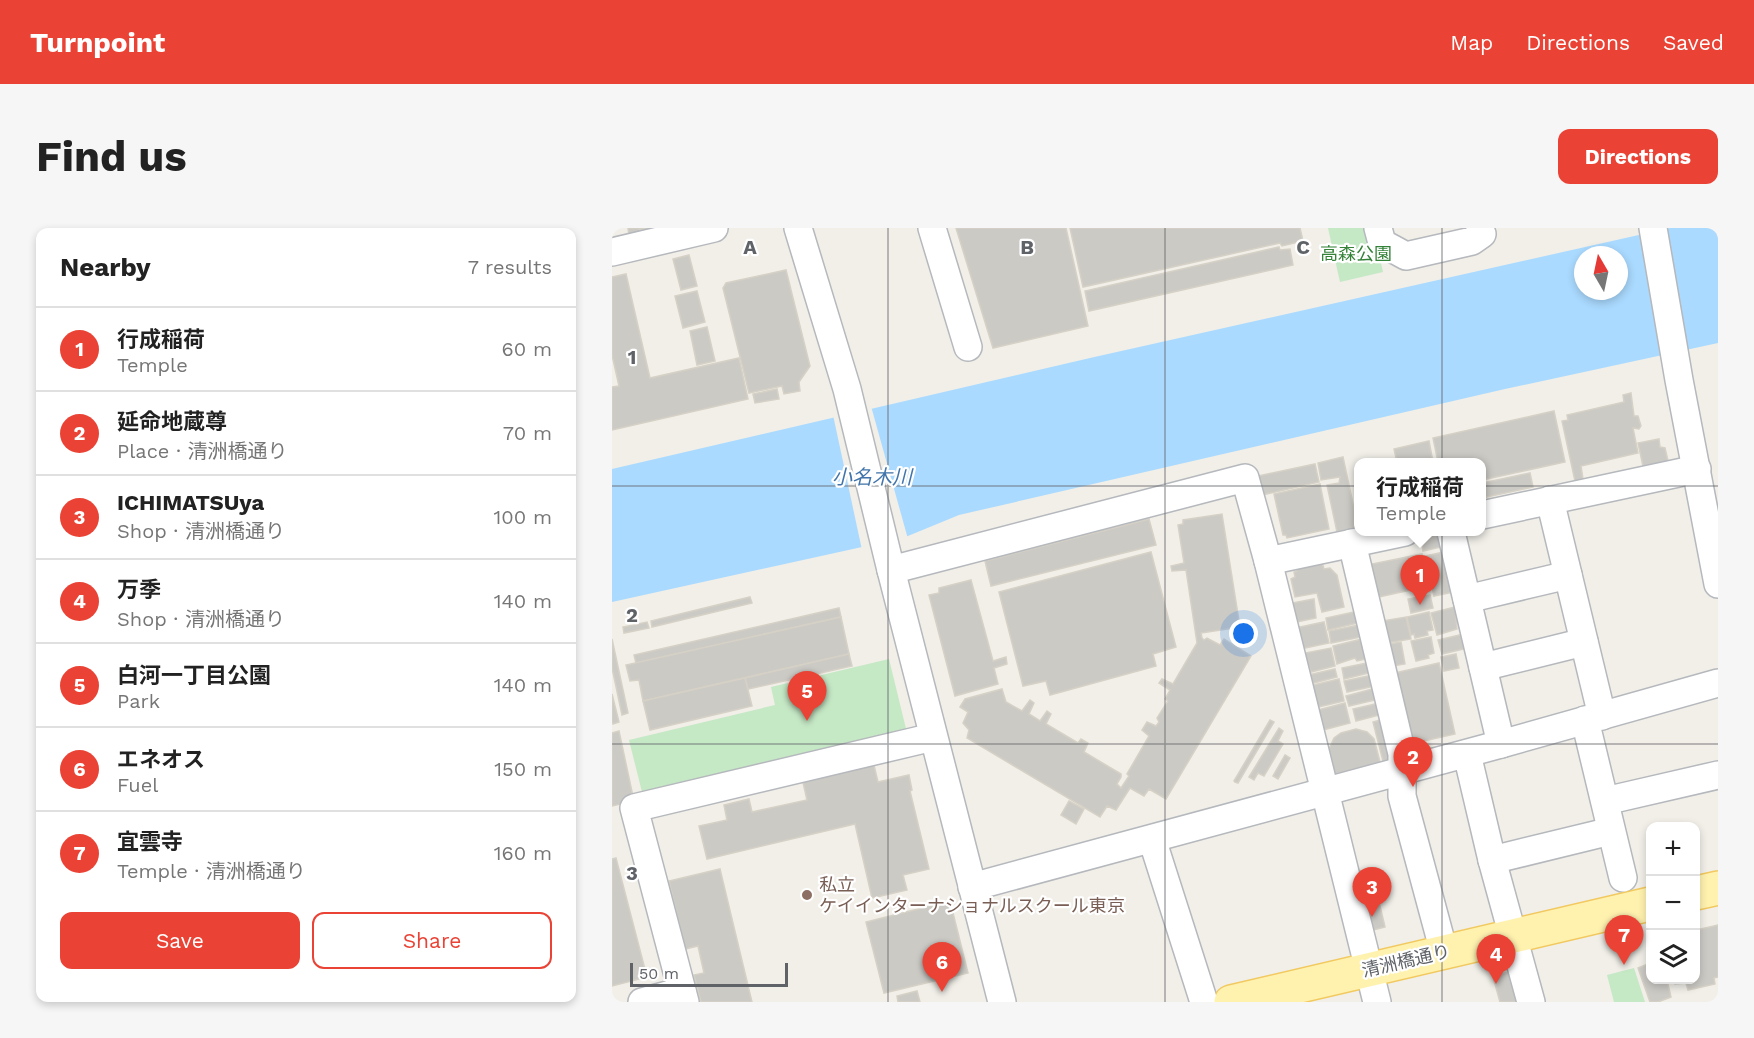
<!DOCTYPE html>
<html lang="en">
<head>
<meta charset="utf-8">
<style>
  body { margin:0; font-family:"Work Sans","Noto Sans JP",sans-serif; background:#f6f6f6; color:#222 }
  .controls { position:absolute; right:18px; bottom:18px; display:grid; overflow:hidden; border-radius:12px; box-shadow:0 3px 9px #0003 }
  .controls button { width:54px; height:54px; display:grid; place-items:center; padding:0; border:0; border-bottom:2px solid #e0e0e0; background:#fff; color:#222; font:30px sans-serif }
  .compass { position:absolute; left:962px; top:18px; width:54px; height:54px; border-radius:50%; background:#fff; box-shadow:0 3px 9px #0003; rotate:351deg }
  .scale { position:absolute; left:18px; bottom:15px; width:158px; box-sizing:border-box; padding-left:6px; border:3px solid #5f6368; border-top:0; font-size:16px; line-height:21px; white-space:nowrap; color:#5f6368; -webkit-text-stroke:4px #fff; paint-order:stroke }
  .you { position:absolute; left:632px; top:406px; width:21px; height:21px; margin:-15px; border:4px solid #fff; border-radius:50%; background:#1a73e8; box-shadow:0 0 0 9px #1a73e833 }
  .badge { display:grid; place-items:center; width:39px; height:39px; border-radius:50%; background:#ea4335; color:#fff; font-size:20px; font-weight:700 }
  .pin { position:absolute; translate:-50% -50px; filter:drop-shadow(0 2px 3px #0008) }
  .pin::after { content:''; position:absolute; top:32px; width:21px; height:18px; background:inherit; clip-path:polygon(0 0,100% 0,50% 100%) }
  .popup { position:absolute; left:742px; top:230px; width:132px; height:78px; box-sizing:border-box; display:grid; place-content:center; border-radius:12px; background:#fff; filter:drop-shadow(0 2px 4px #0005); font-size:20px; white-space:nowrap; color:#767676 }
  .popup b { font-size:22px; color:#222 }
  .popup::after { content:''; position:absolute; left:50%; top:100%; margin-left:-12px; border:12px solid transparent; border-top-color:#fff }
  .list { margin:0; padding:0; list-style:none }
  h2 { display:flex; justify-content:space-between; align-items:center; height:78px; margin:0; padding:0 24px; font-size:26px }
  h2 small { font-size:20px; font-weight:400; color:#767676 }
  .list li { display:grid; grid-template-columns:39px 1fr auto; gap:18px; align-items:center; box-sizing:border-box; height:84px; padding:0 24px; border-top:2px solid #e0e0e0 }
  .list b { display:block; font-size:22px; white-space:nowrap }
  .list p { margin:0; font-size:20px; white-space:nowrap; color:#767676 }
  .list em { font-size:20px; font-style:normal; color:#767676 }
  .actions { display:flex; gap:12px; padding:18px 24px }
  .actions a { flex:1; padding:14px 0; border:2px solid #ea4335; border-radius:12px; text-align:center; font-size:21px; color:#ea4335 }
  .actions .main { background:#ea4335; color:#fff }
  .icon { flex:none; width:33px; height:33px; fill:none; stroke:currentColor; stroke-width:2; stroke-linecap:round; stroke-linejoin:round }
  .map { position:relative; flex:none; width:1106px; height:774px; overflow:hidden; border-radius:12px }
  header { display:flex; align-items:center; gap:36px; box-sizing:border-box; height:84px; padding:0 30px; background:#ea4335; color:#fff }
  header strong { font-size:28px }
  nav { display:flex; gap:33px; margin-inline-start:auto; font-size:21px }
  .intro { display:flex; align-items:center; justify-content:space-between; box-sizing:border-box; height:144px; padding:0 36px }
  h1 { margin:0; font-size:42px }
  .button { padding:15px 27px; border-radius:12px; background:#ea4335; color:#fff; font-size:21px; font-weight:700 }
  main { display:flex; gap:36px; padding:0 36px }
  aside { flex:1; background:#fff; border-radius:12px; box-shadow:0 3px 9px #0003 }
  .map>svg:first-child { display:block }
  .green { fill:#c5e8c5 }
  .water { fill:#aadaff; fill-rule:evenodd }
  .pier { fill:#f1efe8 }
  .building { fill:#cccac5; stroke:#d6d1c6; stroke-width:1.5 }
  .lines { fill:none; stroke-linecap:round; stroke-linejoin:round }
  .minor-casing { stroke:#b5b8bc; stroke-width:30 }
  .major-casing { stroke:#f2c960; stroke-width:36 }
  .minor { stroke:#fff; stroke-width:27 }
  .major { stroke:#fff2af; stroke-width:33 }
  .grid { fill:none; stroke:#5f6368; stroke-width:1.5; stroke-opacity:0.55 }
  .education-dot { fill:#8d6e63; stroke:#fff; stroke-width:2 }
  .labels { text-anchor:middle; stroke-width:4.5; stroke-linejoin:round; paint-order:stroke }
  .park-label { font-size:18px; fill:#348238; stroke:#fff }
  .education-label { font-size:18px; fill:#785e54; stroke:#fff; text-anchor:start }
  .street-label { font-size:18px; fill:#5f6368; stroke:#fff }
  .water-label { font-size:20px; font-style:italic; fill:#4174aa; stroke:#fff }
  .grid-label { font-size:20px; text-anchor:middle; font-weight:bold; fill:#5f6368; stroke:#fff; stroke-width:4.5; stroke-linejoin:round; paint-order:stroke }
</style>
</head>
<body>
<header>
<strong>Turnpoint</strong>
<nav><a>Map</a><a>Directions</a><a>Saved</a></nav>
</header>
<div class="intro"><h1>Find us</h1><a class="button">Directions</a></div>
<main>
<aside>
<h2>Nearby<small>7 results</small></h2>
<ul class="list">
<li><span class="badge">1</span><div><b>行成稲荷</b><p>Temple</p></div><em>60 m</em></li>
<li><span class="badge">2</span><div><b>延命地蔵尊</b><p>Place · 清洲橋通り</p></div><em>70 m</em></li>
<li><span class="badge">3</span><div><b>ICHIMATSUya</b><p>Shop · 清洲橋通り</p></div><em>100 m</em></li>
<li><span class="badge">4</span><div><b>万季</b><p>Shop · 清洲橋通り</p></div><em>140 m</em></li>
<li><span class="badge">5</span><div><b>白河一丁目公園</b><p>Park</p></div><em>140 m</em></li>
<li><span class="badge">6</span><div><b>エネオス</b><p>Fuel</p></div><em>150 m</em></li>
<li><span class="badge">7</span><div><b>宜雲寺</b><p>Temple · 清洲橋通り</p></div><em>160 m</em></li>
</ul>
<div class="actions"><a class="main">Save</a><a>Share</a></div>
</aside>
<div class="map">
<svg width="1106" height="774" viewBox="0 0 1106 774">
  <rect width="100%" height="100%" fill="#f1efe8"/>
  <g class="green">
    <polygon points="716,0 761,0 771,44 728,54"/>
    <polygon points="277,431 296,509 32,572 17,512 163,477 159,459"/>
    <polygon points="1022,740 1033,774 1002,774 995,747"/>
  </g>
  <path class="water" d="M1058,0H1106V115L893,161L347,287L291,310L0,374V241L478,130ZM971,27H1007V63H971Z"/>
  <polygon class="pier" points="259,178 296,311 250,322 221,187"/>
  <g class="building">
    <polygon points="16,0 38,0 27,2 27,6 17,8"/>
    <polygon points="344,0 454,0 476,98 381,120"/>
    <polygon points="458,0 688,0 691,13 670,18 668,15 471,59"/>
    <polygon points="667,19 668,22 678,21 681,37 477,83 473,63"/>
    <polygon points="77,27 85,58 69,62 61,31"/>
    <polygon points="174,42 198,138 187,154 188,163 172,166 170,158 137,165 111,60 114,55"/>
    <polygon points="14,46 38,150 127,130 136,171 0,202 0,159 7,158 0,127 0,49"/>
    <polygon points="85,63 93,94 71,100 63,68"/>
    <polygon points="95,99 103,133 85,137 78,103"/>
    <polygon points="165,161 167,171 143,175 141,166"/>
    <polygon points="1019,165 1022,188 1026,188 1029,198 1027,201 1021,200 1026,225 969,238 971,251 963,253 950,193 956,192 955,187 1012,174 1011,167"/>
    <polygon points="942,183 953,234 870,252 870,234 826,234 821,210"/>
    <polygon points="1047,211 1048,219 1053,220 1056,233 1031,238 1026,215"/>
    <polygon points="817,213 821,234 785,234 782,221"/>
    <polygon points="731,229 746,299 725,304 715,257 727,255 728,249 709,252 706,235"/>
    <polygon points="703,236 707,254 650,267 646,248"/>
    <polygon points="918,245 921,259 870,270 870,255"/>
    <polygon points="708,256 717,301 675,310 674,307 671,307 662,266"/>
    <polygon points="610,286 628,399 589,405 590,410 592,412 595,410 608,417 612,411 639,428 554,571 537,561 532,568 518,560 504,582 495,578 488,589 355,510 357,502 351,495 356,484 348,479 353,471 390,461 394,474 410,483 418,472 422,475 417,486 428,493 435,483 439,486 434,496 466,515 469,511 476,515 472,524 509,546 509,549 505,556 509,560 517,548 515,546 537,508 530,502 535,494 544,498 547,494 545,490 556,473 553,471 558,462 547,455 550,451 561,456 585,415 574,342 560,343 559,338 572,335 566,297 571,296 571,292"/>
    <polygon points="537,291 544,317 379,358 373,333"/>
    <polygon points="824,307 827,308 829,319 811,323 809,310"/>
    <polygon points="539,324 564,419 541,426 544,438 438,467 434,453 411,458 387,364"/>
    <polygon points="832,324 842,364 822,368 813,328"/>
    <polygon points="810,326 817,358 762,370 755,337"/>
    <polygon points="709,331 712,341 718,340 725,347 732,379 710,384 705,365 683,369 679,351 683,349 682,344 685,343 685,340"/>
    <polygon points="359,352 381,433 394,429 395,436 382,440 386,456 343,468 317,367 327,365 327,360"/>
    <polygon points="818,367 821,380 799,385 796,371"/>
    <polygon points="138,369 140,375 40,399 39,393"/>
    <polygon points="702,371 704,390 684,394 680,375"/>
    <polygon points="843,379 845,401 825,407 819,385"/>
    <polygon points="227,380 229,389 24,435 22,427"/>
    <polygon points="747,383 750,394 716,402 714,390"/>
    <polygon points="817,384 821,402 815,403 816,407 803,410 802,406 799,407 795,389"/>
    <polygon points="229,389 237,426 31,473 27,452 18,453 14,437"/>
    <polygon points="794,389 799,411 769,416 764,394"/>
    <polygon points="35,394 37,400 12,405 11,399"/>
    <polygon points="712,394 717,415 688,421 683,400"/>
    <polygon points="747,397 749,409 719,415 717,403"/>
    <polygon points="852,406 856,420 830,426 826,412"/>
    <polygon points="819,409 822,425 816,427 817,430 804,433 799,413"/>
    <polygon points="0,411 16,485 10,487 0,440"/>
    <polygon points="750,411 754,431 745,433 743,430 725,436 721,418"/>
    <polygon points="789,414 793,436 775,439 770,417"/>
    <polygon points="719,420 723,438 699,444 697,438 691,439 688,426"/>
    <polygon points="237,426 240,438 136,461 133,450"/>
    <polygon points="844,426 847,440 832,443 829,429"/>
    <polygon points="760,434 761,444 732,451 730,440"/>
    <polygon points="827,435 843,506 794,517 778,446"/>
    <polygon points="723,441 725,449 698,456 696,447"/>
    <polygon points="761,447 763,458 735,464 732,453"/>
    <polygon points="133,450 140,478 38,502 31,473"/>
    <polygon points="727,451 732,473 702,480 697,458"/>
    <polygon points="764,460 767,471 737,478 734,468"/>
    <polygon points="0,466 7,494 1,496 0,493"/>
    <polygon points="733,475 738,495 707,503 702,483"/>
    <polygon points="768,475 771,486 744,493 741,481"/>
    <polygon points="772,491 781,530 771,533 761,494"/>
    <polygon points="658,492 662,494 626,555 623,554 622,553"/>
    <polygon points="667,500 671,503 666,513 671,516 652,548 646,545 642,552 637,549"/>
    <polygon points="744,501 755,504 762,511 768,534 723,546 717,521 722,510 729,505"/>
    <polygon points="7,503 22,573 0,578 0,505"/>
    <polygon points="673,527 678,530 666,551 661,548"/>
    <polygon points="261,533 266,554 297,547 300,562 298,563 317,641 291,647 295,662 260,670 243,596 95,631 87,598 115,592 112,577 137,571 140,584 195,572 190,550"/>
    <polygon points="457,573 472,581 464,596 449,587"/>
    <polygon points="4,630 35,749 0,758 0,631"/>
    <polygon points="108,641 140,774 89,774 82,747 92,745 86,718 73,721 57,653"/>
    <polygon points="338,673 356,745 272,765 254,694"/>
    <polygon points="767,674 773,699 753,704 747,679"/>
    <polygon points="1106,697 1106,749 1102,750 1103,756 1076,762 1074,755 1063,756 1063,752 1084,752 1084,702"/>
    <polygon points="1038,735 1038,752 1055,752 1059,769 1046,774 1038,774 1026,740"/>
    <polygon points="899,743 908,774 888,774 881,749"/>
    <polygon points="305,763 308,774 286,774 285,768"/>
  </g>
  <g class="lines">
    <defs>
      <g id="minor">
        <polyline points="186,0 235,161 279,342 390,774"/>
        <polyline points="320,0 356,119"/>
        <polyline points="766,0 770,15 794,28 860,13 870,6"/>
        <polyline points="1041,0 1067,152 1106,356"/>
        <polyline points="0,24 102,0"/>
        <polyline points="938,272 990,488"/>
        <polyline points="870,287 1085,241"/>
        <polyline points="839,304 889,516"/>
        <polyline points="740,315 790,526 790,568 832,724"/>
        <polyline points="656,333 793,304"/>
        <polyline points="279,342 633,250 656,333 765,774"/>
        <polyline points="855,371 956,347"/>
        <polyline points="871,439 972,414"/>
        <polyline points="973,492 1011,650"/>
        <polyline points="855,526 880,632 919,774"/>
        <polyline points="993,573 1106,547"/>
        <polyline points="540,611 592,774"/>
        <polyline points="880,632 999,603"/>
        <polyline points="360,659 889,516 1106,455"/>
        <polyline points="30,774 70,763"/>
        <polyline points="73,774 22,580 321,509"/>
      </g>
      <g id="major">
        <polyline points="1084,665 1106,660"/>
        <polyline points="619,774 1038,676"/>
      </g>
    </defs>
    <use href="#minor" class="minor-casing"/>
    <use href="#major" class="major-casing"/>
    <use href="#minor" class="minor"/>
    <use href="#major" class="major"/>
  </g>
  <path class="grid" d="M276,0V774M553,0V774M830,0V774M0,258H1106M0,516H1106"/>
  <circle class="education-dot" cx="195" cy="667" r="6"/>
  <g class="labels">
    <g class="park-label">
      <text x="744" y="32">高森公園</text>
    </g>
    <g class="education-label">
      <text x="207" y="663">私立<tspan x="207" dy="21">ケイインターナショナルスクール東京</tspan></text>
    </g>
    <g class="street-label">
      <text transform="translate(794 733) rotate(-13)" y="6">清洲橋通り</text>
    </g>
    <g class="water-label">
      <text x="260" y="256">小名木川</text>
    </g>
  </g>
  <g class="grid-label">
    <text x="138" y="26">A</text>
    <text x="415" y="26">B</text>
    <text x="691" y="26">C</text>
    <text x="20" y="136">1</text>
    <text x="20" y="394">2</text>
    <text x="20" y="652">3</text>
  </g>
</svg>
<div class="controls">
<button>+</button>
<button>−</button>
<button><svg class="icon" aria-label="layers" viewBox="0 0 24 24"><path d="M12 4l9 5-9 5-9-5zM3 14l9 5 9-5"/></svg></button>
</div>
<svg class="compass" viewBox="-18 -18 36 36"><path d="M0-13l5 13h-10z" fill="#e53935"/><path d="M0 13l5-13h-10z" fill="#767676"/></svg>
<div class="scale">50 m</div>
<div class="you"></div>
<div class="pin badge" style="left:808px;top:377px">1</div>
<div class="popup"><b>行成稲荷</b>Temple</div>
<div class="pin badge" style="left:801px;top:559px">2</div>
<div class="pin badge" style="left:760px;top:689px">3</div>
<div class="pin badge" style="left:884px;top:756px">4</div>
<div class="pin badge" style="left:195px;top:493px">5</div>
<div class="pin badge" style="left:330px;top:764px">6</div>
<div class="pin badge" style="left:1012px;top:737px">7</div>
</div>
</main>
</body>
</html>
